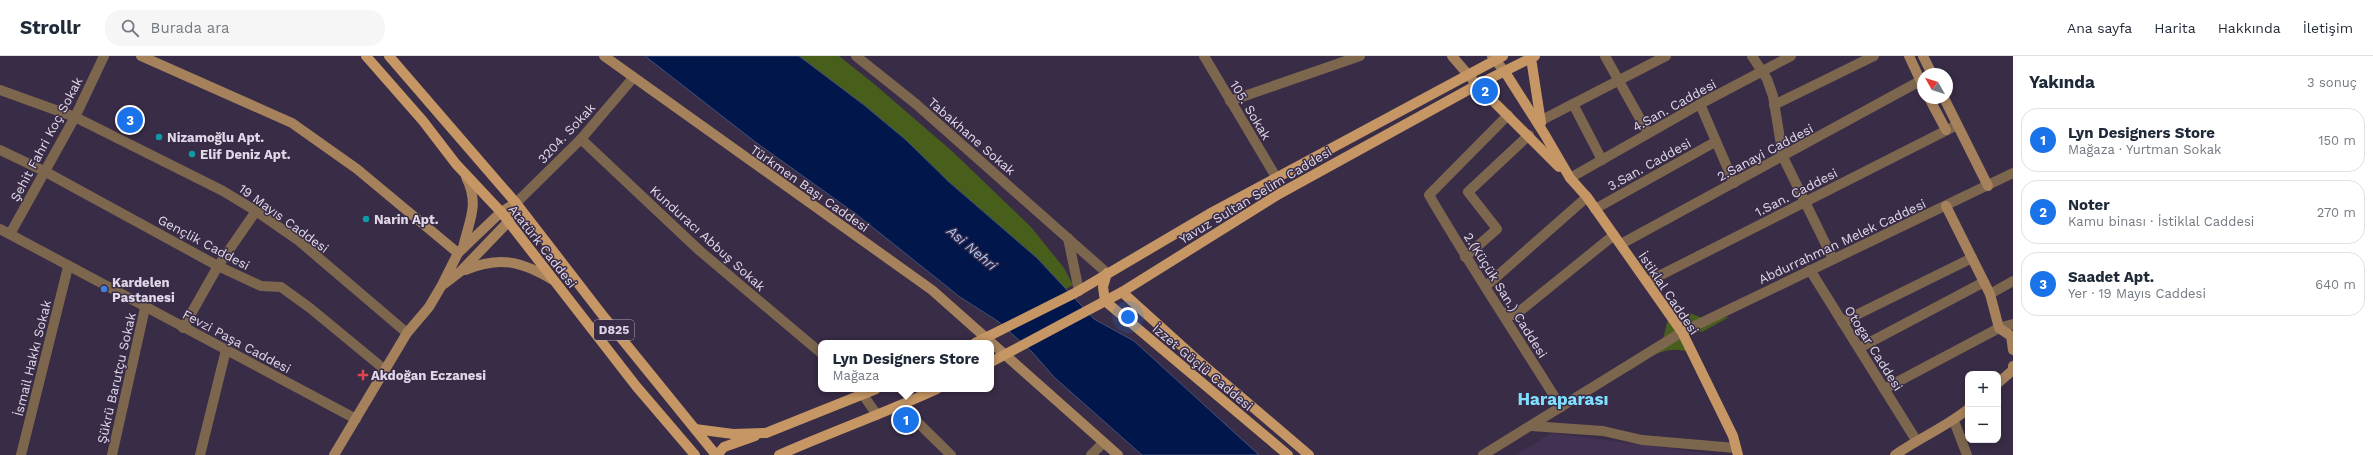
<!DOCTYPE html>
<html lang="tr">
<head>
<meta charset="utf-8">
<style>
  body { margin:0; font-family:"Work Sans",sans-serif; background:#f6f6f7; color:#1f2937 }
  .controls { position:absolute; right:12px; bottom:12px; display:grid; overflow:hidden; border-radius:8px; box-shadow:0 2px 6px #0003 }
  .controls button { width:36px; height:36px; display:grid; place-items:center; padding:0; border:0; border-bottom:1px solid #e0e1e3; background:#fff; color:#1f2937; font:20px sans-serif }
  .compass { position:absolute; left:1917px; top:12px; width:36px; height:36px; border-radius:50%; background:#fff; box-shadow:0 2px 6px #0003; rotate:309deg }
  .you { position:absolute; left:1128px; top:261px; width:14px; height:14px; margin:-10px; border:3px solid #fff; border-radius:50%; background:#1a73e8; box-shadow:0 0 0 6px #1a73e833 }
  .badge { display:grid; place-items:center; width:26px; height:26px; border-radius:50%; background:#1a73e8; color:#fff; font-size:13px; font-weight:700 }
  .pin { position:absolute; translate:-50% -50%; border:2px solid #fff; box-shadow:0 1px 4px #0006 }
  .popup { position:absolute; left:818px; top:284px; width:176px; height:52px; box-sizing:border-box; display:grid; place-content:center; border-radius:8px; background:#fff; filter:drop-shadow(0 1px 3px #0005); font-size:13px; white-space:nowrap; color:#747a83 }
  .popup b { font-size:15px; color:#1f2937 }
  .popup::after { content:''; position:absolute; left:50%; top:100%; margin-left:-8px; border:8px solid transparent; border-top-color:#fff }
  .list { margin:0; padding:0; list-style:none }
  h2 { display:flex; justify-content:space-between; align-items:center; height:52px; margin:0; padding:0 16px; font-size:17px }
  h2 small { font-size:13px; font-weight:400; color:#747a83 }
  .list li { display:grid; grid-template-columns:26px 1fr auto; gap:12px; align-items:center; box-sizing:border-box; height:64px; margin:0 8px 8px; padding:0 8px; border:1px solid #e0e1e3; border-radius:16px }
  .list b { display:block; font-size:15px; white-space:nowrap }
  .list p { margin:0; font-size:13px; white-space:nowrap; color:#747a83 }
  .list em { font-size:13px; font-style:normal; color:#747a83 }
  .icon { flex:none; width:22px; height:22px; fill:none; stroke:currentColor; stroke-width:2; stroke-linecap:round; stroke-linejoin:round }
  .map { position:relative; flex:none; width:2013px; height:399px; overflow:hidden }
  header { display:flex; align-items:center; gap:24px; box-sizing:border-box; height:56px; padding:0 20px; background:#fff; border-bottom:1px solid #e0e1e3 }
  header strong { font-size:19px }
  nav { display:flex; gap:22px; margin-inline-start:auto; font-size:14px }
  .search { width:280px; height:36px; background:#f6f6f7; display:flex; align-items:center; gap:10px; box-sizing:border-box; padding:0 14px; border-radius:16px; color:#747a83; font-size:15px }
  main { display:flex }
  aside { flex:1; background:#fff }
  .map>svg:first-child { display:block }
  .built { fill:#423152 }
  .green { fill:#485f1b }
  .water { fill:#01174b; stroke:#44517a }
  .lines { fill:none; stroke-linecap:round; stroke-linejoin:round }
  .street { stroke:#7d664e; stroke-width:10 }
  .secondary { stroke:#a6825c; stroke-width:10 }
  .primary { stroke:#c69765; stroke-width:10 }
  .culture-dot { fill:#0f9aa8; stroke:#392c46; stroke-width:1.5 }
  .shop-dot { fill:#3f7fe0; stroke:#392c46; stroke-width:1.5 }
  .health-dot { fill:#e0444e; stroke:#392c46; stroke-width:1.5 }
  .labels { text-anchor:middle; stroke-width:3; stroke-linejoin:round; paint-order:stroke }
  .shield { fill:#392c46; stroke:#aea4b8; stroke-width:1 }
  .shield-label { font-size:12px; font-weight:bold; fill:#e0d8e9 }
  .street-label { font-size:13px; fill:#e0d8e9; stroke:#392c46 }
  .poi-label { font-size:13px; font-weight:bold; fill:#e0d8e9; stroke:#392c46; text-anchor:start }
  .water-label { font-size:14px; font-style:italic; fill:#abc8fb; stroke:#392c46 }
  .district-label { font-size:17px; font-weight:bold; fill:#80deff; stroke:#392c46 }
</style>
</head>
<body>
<header>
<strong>Strollr</strong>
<div class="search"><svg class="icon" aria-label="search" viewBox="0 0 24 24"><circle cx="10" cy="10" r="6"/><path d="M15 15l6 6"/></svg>Burada ara</div>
<nav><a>Ana sayfa</a><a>Harita</a><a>Hakkında</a><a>İletişim</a></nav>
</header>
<main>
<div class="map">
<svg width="2013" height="399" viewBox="0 0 2013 399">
  <rect width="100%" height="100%" fill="#392c46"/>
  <polygon class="built" points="1552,377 1711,398 1712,399 1515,399"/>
  <g class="green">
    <polygon points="799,0 839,0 873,27 953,96 1031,171 1064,212 1073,229 1066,233 1037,202 949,126 906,84 864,49"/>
    <path d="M1670,255L1692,297C1663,287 1651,302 1627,316L1663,283Z"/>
    <path d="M1687,256L1705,263L1729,261L1702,276C1693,275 1691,264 1687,256Z"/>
  </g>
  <polygon class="water" points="645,0 799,0 864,49 906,84 949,126 1037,202 1094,263 1134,285 1259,399 1142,399 1054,321 1033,297 999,266 960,241 856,158 754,85"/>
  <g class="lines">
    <g class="street">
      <polyline points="856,0 916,48 1107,217"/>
      <polyline points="1204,0 1276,121"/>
      <polyline points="1605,0 1648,77"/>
      <polyline points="1752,0 1767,23 1773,40 1783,101 1833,203"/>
      <polyline points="0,34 75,61 223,135 256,155 299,185 407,277"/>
      <polyline points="1230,45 1360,0"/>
      <polyline points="1573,48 1602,104"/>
      <polyline points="1700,48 1734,127"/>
      <polyline points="1774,49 1874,0"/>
      <path d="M1508,59L1429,139C1471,211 1517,280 1561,351"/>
      <polyline points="1540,65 1666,0"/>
      <polyline points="581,83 700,195 821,297"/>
      <polyline points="0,94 44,115 218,210 261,230 281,231 310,252 384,313"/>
      <polyline points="1570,122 1700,48 1791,0"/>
      <polyline points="516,147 581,83 633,22"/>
      <polyline points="1595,153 1715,86"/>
      <polyline points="0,173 356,363"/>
      <polyline points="10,178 75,61 104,0"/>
      <polyline points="1068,182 1079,235"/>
      <polyline points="1621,188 1920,25"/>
      <polyline points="1465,201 1497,173 1468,136 1529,79"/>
      <polyline points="1810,214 1916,384"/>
      <polyline points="1647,226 1957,69"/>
      <polyline points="1486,230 1587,141"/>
      <polyline points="1990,238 2013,225"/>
      <polyline points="1502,256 1506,259 1515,259 1614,179"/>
      <polyline points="1842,266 1972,202"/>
      <polyline points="183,272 218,210 256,155"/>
      <polyline points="1859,292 1984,226"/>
      <polyline points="859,333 877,359"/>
      <polyline points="1884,333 1999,272 2013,268"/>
      <polyline points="901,350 951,399"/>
      <polyline points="1954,365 1967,399"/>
      <polyline points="1531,370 1603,375 1642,384 1736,392"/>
      <polyline points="21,399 68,211"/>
      <polyline points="112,399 145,252"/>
      <polyline points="200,399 226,294"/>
      <polyline points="1091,399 1103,387"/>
      <polyline points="1483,399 1682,276 2013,117"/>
    </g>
    <g class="secondary">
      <polyline points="141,0 292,67 357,113 458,197"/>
      <polyline points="604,0 932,234 1118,399"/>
      <polyline points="1452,0 1477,29"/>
      <polyline points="1492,0 1505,16"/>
      <polyline points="1909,0 1923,30"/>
      <polyline points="1923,0 1932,18"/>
      <polyline points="1929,42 1946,74"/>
      <polyline points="1944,42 1988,130"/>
      <polyline points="1946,150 1990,238 1999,272 2011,280 2013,294"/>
      <path d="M463,192C469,164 480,149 466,121"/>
      <path d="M465,214C500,200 521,205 553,224"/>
      <polyline points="444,228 461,215 508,166 516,147"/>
      <polyline points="1998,327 2013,314 2013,310"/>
      <polyline points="334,399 407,277 429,251 442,229 458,197 501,156 516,147"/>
      <path d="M1895,399C1919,382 1946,371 1968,353"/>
    </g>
    <g class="primary">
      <polyline points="366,0 423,65 456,108 501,156 636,330 695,399"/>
      <polyline points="389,0 516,147 604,261 716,399"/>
      <polyline points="1531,2 1541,67"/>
      <polyline points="1505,16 1545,79 1570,122 1587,141 1682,276 1733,380 1738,399"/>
      <polyline points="1477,29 1559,111"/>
      <polyline points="1107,217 1103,231 1105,245 1288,399"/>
      <polyline points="1122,236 1194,301 1309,399"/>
      <polyline points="975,287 1075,237 1209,158 1503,0"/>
      <polyline points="991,306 1122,236 1279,138 1477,29 1535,0"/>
      <polyline points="695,373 733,378 766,377 876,333"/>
      <polyline points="717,399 724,391 755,380"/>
      <path d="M779,399C831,376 885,357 937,333"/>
    </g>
  </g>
  <g class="culture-dot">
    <circle cx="159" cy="81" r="4"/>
    <circle cx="192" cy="98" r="4"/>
    <circle cx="366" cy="163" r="4"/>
  </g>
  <circle class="shop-dot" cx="104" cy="233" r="4"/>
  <path class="health-dot" d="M361 313h4v4h4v4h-4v4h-4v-4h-4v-4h4z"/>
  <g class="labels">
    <rect class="shield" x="594" y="264" width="40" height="20" rx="3"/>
    <g class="shield-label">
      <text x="614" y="278">D825</text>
    </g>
    <g class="street-label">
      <text transform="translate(1674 49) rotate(-29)" y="5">4.San. Caddesi</text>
      <text transform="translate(1251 54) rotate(59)" y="5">105. Sokak</text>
      <text transform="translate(566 77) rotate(-47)" y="5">3204. Sokak</text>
      <text transform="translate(972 80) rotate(41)" y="5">Tabakhane Sokak</text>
      <text transform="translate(46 83) rotate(-62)" y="5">Şehit Fahri Koç Sokak</text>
      <text transform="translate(1765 96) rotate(-28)" y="5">2.Sanayi Caddesi</text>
      <text transform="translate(1649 108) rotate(-29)" y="5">3.San. Caddesi</text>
      <text transform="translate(810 132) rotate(35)" y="5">Türkmen Başı Caddesi</text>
      <text transform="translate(1796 136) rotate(-27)" y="5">1.San. Caddesi</text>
      <text transform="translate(1255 139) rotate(-31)" y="5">Yavuz Sultan Selim Caddesi</text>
      <text transform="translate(284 162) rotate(36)" y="5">19 Mayıs Caddesi</text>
      <text transform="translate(708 182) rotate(42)" y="5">Kunduracı Abbuş Sokak</text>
      <text transform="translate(1842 185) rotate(-25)" y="5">Abdurrahman Melek Caddesi</text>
      <text transform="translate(204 186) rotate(28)" y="5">Gençlik Caddesi</text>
      <text transform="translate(543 190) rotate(52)" y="5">Atatürk Caddesi</text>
      <text transform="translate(1669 237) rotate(56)" y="5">İstiklal Caddesi</text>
      <text transform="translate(1506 239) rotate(58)" y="5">2.(Küçük San.) Caddesi</text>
      <text transform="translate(237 285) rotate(28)" y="5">Fevzi Paşa Caddesi</text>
      <text transform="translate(1874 292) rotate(58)" y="5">Otogar Caddesi</text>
      <text transform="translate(32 302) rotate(-76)" y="5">İsmail Hakkı Sokak</text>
      <text transform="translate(1203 311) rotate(40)" y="5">İzzet Güçlü Caddesi</text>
      <text transform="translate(116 322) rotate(-77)" y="5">Şükrü Barutçu Sokak</text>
    </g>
    <g class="poi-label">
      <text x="167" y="86">Nizamoğlu Apt.</text>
      <text x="200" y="103">Elif Deniz Apt.</text>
      <text x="374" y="168">Narin Apt.</text>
      <text x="112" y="231">Kardelen<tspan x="112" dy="15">Pastanesi</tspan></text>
      <text x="371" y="324">Akdoğan Eczanesi</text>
    </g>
    <g class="water-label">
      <text transform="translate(972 192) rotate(40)" y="5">Asi Nehri</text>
    </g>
    <g class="district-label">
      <text x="1563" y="349">Haraparası</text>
    </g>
  </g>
</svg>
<div class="controls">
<button>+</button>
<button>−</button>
</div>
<svg class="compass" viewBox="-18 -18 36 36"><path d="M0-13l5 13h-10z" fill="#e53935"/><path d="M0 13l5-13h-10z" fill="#747a83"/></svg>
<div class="you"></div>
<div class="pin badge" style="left:906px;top:364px">1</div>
<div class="popup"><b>Lyn Designers Store</b>Mağaza</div>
<div class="pin badge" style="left:1485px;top:35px">2</div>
<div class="pin badge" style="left:130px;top:64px">3</div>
</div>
<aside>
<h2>Yakında<small>3 sonuç</small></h2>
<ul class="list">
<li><span class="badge">1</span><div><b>Lyn Designers Store</b><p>Mağaza · Yurtman Sokak</p></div><em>150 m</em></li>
<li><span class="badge">2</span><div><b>Noter</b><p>Kamu binası · İstiklal Caddesi</p></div><em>270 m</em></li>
<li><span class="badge">3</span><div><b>Saadet Apt.</b><p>Yer · 19 Mayıs Caddesi</p></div><em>640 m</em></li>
</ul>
</aside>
</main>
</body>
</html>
